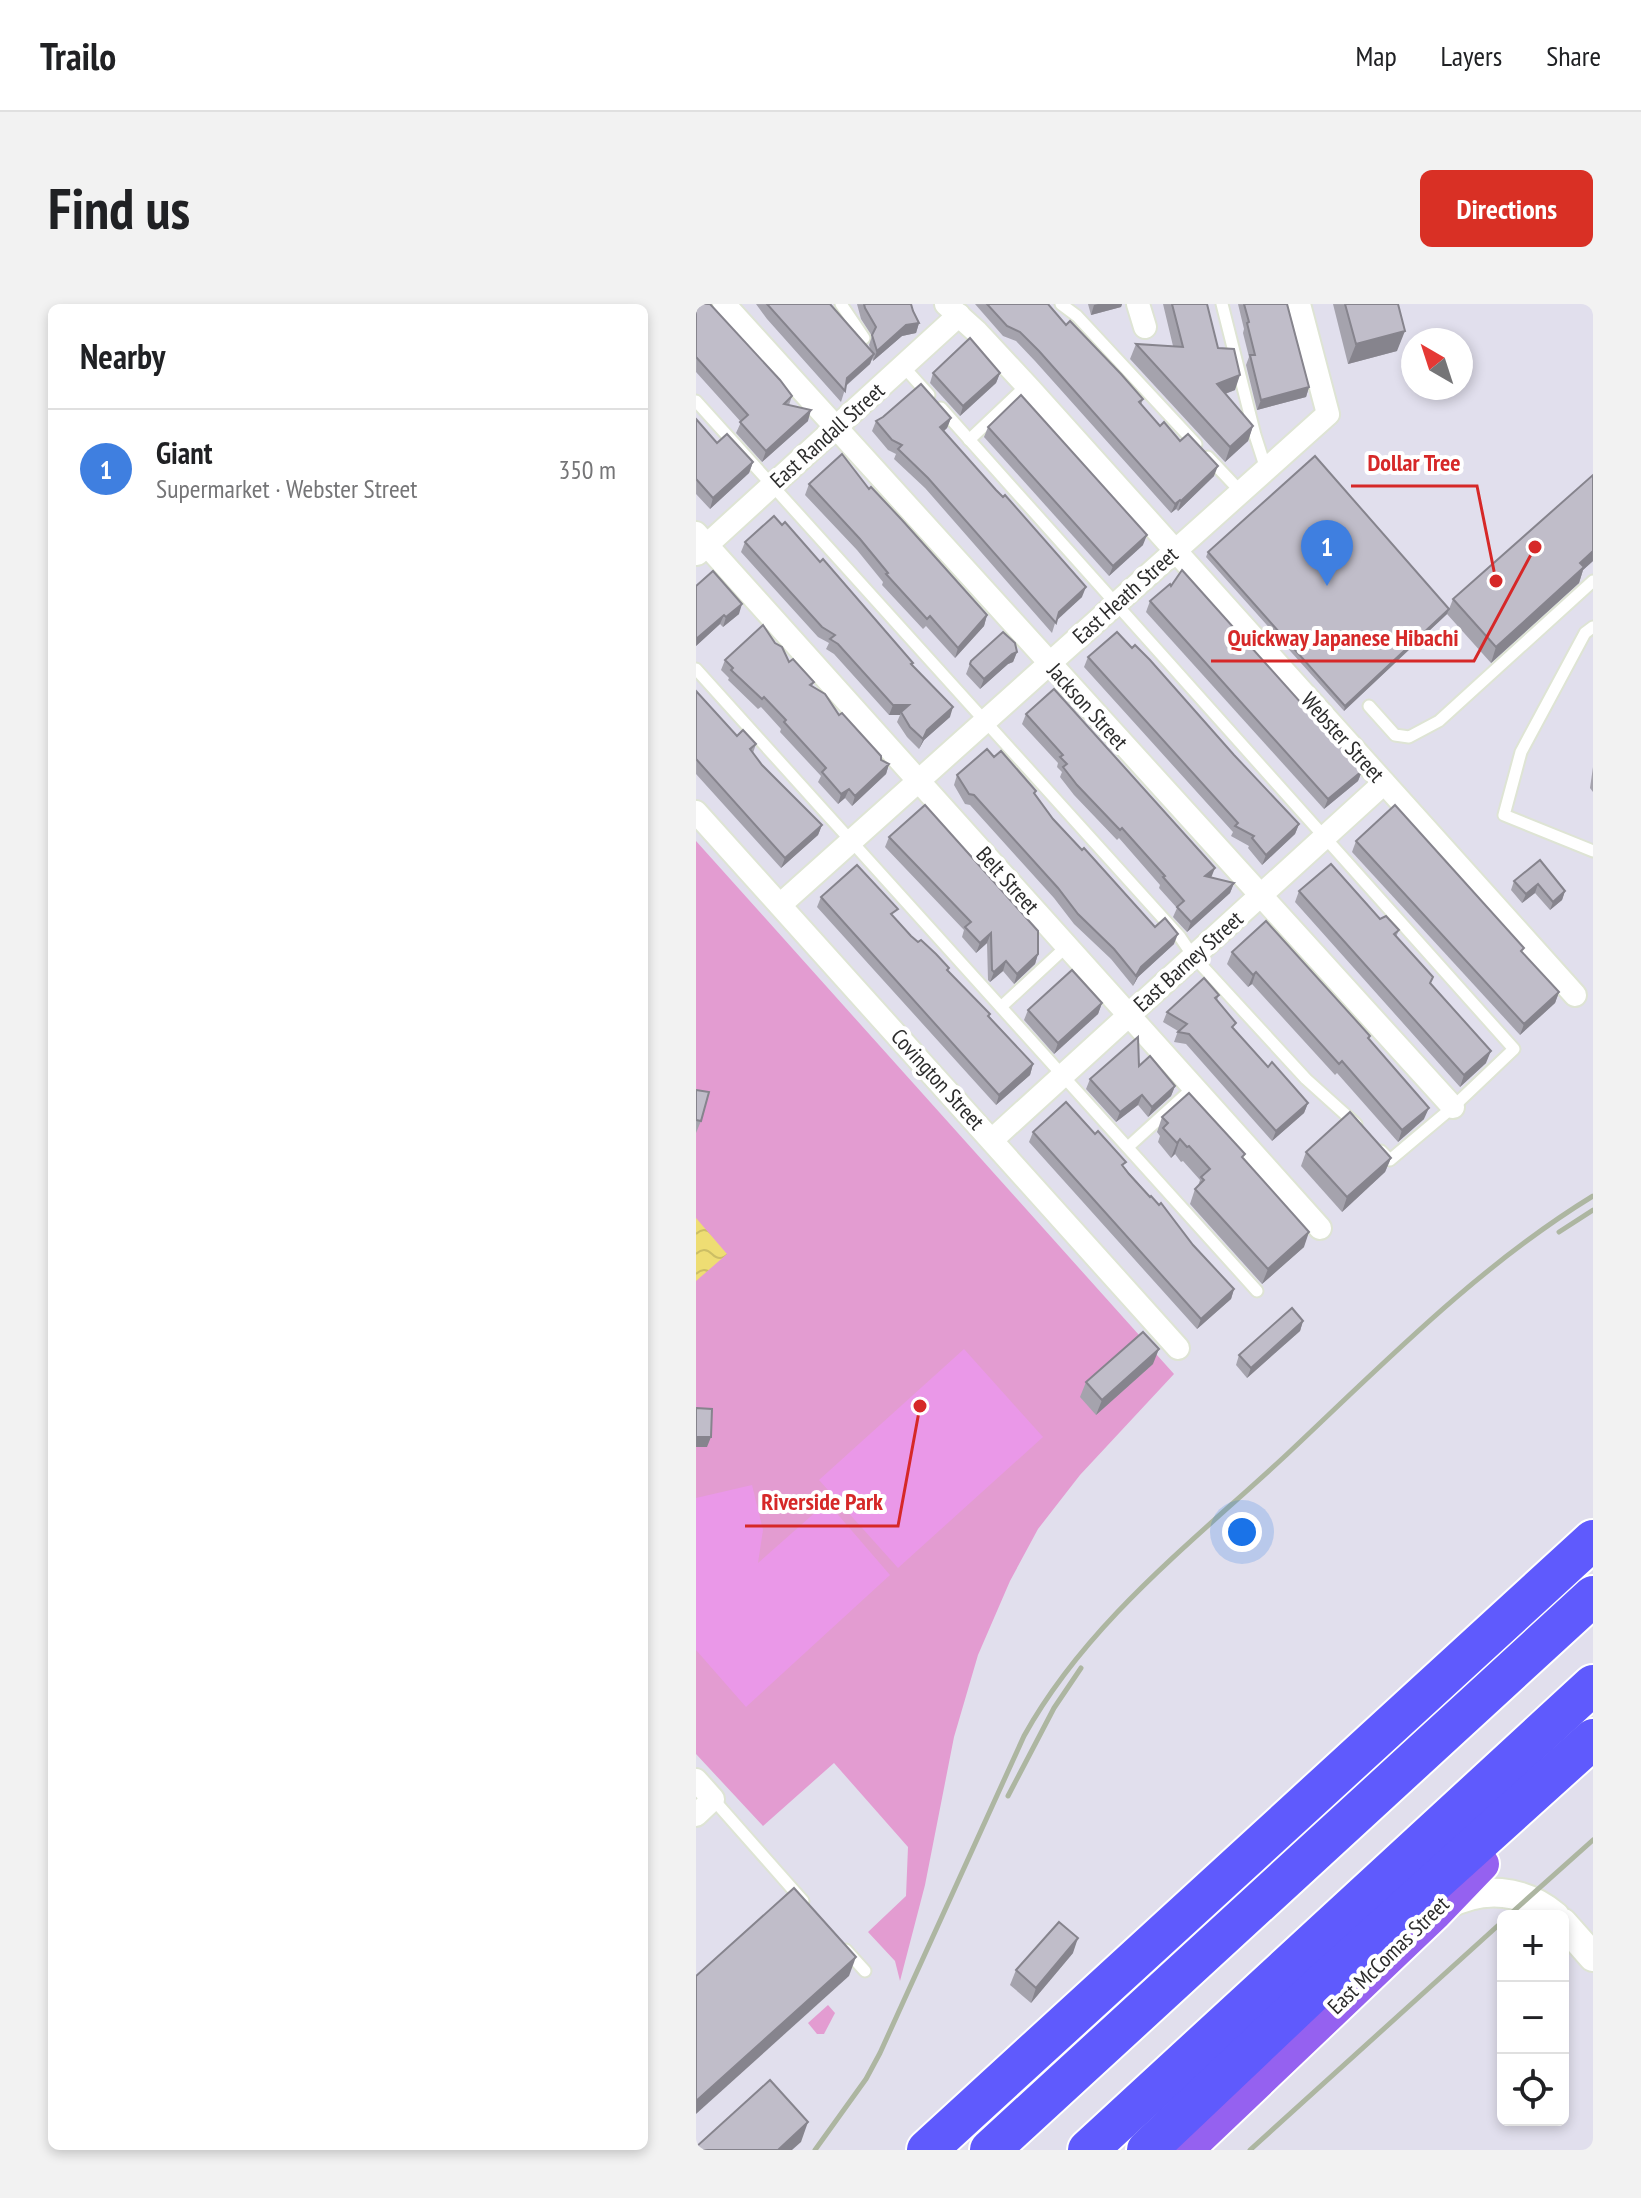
<!DOCTYPE html>
<html lang="en">
<head>
<meta charset="utf-8">
<style>
  body { margin:0; font-family:"PT Sans Narrow",sans-serif; background:#f2f2f2; color:#202124 }
  .controls { position:absolute; right:24px; bottom:24px; display:grid; overflow:hidden; border-radius:12px; box-shadow:0 4px 12px #0003 }
  .controls button { width:72px; height:72px; display:grid; place-items:center; padding:0; border:0; border-bottom:2px solid #e0e0e0; background:#fff; color:#202124; font:40px sans-serif }
  .compass { position:absolute; left:705px; top:24px; width:72px; height:72px; border-radius:50%; background:#fff; box-shadow:0 4px 12px #0003; rotate:321deg }
  .you { position:absolute; left:546px; top:1228px; width:28px; height:28px; margin:-20px; border:6px solid #fff; border-radius:50%; background:#1a73e8; box-shadow:0 0 0 12px #1a73e833 }
  .badge { display:grid; place-items:center; width:52px; height:52px; border-radius:50%; background:#d93025; color:#fff; font-size:26px; font-weight:700 }
  .pin { position:absolute; translate:-50% -66px; filter:drop-shadow(0 2px 4px #0008) }
  .pin::after { content:''; position:absolute; top:42px; width:28px; height:24px; background:inherit; clip-path:polygon(0 0,100% 0,50% 100%) }
  .list { margin:0; padding:0; list-style:none }
  h2 { display:flex; justify-content:space-between; align-items:center; height:104px; margin:0; padding:0 32px; font-size:34px }
  h2 small { font-size:26px; font-weight:400; color:#757577 }
  .list li { display:grid; grid-template-columns:52px 1fr auto; gap:24px; align-items:center; box-sizing:border-box; height:120px; padding:0 32px; border-top:2px solid #e0e0e0 }
  .list b { display:block; font-size:30px; white-space:nowrap }
  .list p { margin:0; font-size:26px; white-space:nowrap; color:#757577 }
  .list em { font-size:26px; font-style:normal; color:#757577 }
  .icon { flex:none; width:44px; height:44px; fill:none; stroke:currentColor; stroke-width:2; stroke-linecap:round; stroke-linejoin:round }
  .map { position:relative; flex:none; width:897px; height:1846px; overflow:hidden; border-radius:12px }
  header { display:flex; align-items:center; gap:48px; box-sizing:border-box; height:112px; padding:0 40px; background:#fff; border-bottom:2px solid #e0e0e0 }
  header strong { font-size:38px }
  nav { display:flex; gap:44px; margin-inline-start:auto; font-size:28px }
  .intro { display:flex; align-items:center; justify-content:space-between; box-sizing:border-box; height:192px; padding:0 48px }
  h1 { margin:0; font-size:56px }
  .button { padding:20px 36px; border-radius:12px; background:#d93025; color:#fff; font-size:28px; font-weight:700 }
  main { display:flex; gap:48px; padding:0 48px }
  aside { flex:1; background:#fff; border-radius:12px; box-shadow:0 4px 12px #0003 }
  .map>svg:first-child { display:block }
  .park { fill:#e39cd1 }
  .pitch { fill:#ea98e8 }
  .water { fill:url(#water-waves) }
  .lines { fill:none; stroke-linecap:round; stroke-linejoin:round }
  .service-casing { stroke:#dee4d4; stroke-width:15 }
  .minor-casing { stroke:#dee4d4; stroke-width:26 }
  .tertiary-casing { stroke:#dee4d4; stroke-width:32 }
  .primary-casing { stroke:#fff; stroke-width:38 }
  .motorway-casing { stroke:#fff; stroke-width:44 }
  .service { stroke:#fff; stroke-width:11 }
  .minor { stroke:#fff; stroke-width:22 }
  .tertiary { stroke:#fff; stroke-width:28 }
  .primary { stroke:#9561f0; stroke-width:34 }
  .motorway { stroke:#5f5afd; stroke-width:40 }
  .rail { stroke:#adb6a1; stroke-width:5 }
  .wall { fill:#a5a3ad }
  .shaded-wall { fill:#86848d }
  .building { fill:#c0bdc9; stroke:#86848d; stroke-width:2 }
  .labels { text-anchor:middle; stroke-width:8; stroke-linejoin:round; paint-order:stroke }
  .street-label { font-size:22px; fill:#2c2c2c; stroke:#fff }
  .leader { fill:none; stroke:#d62828; stroke-width:3 }
  .callout-dot { fill:#d62828; stroke:#fff; stroke-width:3 }
  .callout-label { font-size:24px; text-anchor:middle; font-weight:bold; fill:#d62828; stroke:#fff; stroke-width:8; stroke-linejoin:round; paint-order:stroke }
</style>
</head>
<body>
<header>
<strong>Trailo</strong>
<nav><a>Map</a><a>Layers</a><a>Share</a></nav>
</header>
<div class="intro"><h1>Find us</h1><a class="button">Directions</a></div>
<main>
<aside>
<h2>Nearby<small></small></h2>
<ul class="list">
<li><span class="badge" style="background:#3f7fe0">1</span><div><b>Giant</b><p>Supermarket · Webster Street</p></div><em>350 m</em></li>
</ul>
</aside>
<div class="map">
<svg width="897" height="1846" viewBox="0 0 897 1846">
  <defs>
    <pattern id="water-waves" width="16" height="10" patternUnits="userSpaceOnUse" patternTransform="scale(2)"><rect width="16" height="10" fill="#eedd73"/><path d="M0 5q4-4 8 0t8 0" fill="none" stroke="#ccbe64"/></pattern>
  </defs>
  <rect width="100%" height="100%" fill="#e1dfed"/>
  <g class="park">
    <polygon points="0,537 478,1070 384,1171 342,1225 314,1277 282,1351 258,1433 229,1581 204,1677 199,1657 172,1628 210,1592 212,1543 138,1459 67,1522 0,1450"/>
    <polygon points="132,1701 139,1709 128,1730 121,1730 112,1719"/>
  </g>
  <g class="pitch">
    <polygon points="268,1045 347,1133 202,1264 123,1176"/>
    <polygon points="56,1181 67,1226 62,1259 131,1198 194,1271 50,1403 0,1346 0,1194"/>
  </g>
  <polygon class="water" points="0,914 31,950 0,977"/>
  <g class="lines">
    <defs>
      <g id="service">
        <polyline points="145,0 168,34"/>
        <polyline points="365,0 381,12 500,140"/>
        <polyline points="526,0 559,131 570,165"/>
        <polyline points="207,62 233,91"/>
        <polyline points="0,97 484,633 497,652 610,775 660,820"/>
        <polyline points="245,104 818,745 757,803 694,856 685,847"/>
        <polyline points="273,136 331,81"/>
        <polyline points="512,153 545,188"/>
        <polyline points="897,323 889,329 825,448 808,511 897,547"/>
        <polyline points="0,365 561,987"/>
        <polyline points="673,402 699,431 713,433 743,417 897,277"/>
        <polyline points="305,703 371,642"/>
        <polyline points="432,843 498,783"/>
        <polyline points="17,1495 107,1597"/>
        <polyline points="150,1646 169,1667"/>
      </g>
      <g id="minor">
        <polyline points="28,0 757,803"/>
        <polyline points="250,0 281,28 334,85 879,691"/>
        <polyline points="442,0 449,23"/>
        <polyline points="0,229 624,924"/>
        <polyline points="1,250 263,11"/>
        <polyline points="0,508 482,1044"/>
        <polyline points="84,601 632,110 603,0"/>
        <polyline points="297,835 688,479"/>
        <polyline points="0,1476 17,1495 0,1511"/>
      </g>
      <g id="tertiary">
        <path d="M748,1602C786,1582 825,1584 859,1612"/>
        <polyline points="867,1619 897,1653"/>
      </g>
      <polyline id="primary" points="490,1846 738,1610 786,1560"/>
      <g id="motorway">
        <polyline points="231,1846 897,1236"/>
        <polyline points="294,1846 897,1292"/>
        <polyline points="392,1846 897,1381"/>
        <polyline points="451,1846 628,1678 897,1435"/>
      </g>
    </defs>
    <use href="#service" class="service-casing"/>
    <use href="#minor" class="minor-casing"/>
    <use href="#tertiary" class="tertiary-casing"/>
    <use href="#primary" class="primary-casing"/>
    <use href="#motorway" class="motorway-casing"/>
    <use href="#service" class="service"/>
    <use href="#minor" class="minor"/>
    <use href="#tertiary" class="tertiary"/>
    <use href="#primary" class="primary"/>
    <use href="#motorway" class="motorway"/>
    <g class="rail">
      <polyline points="863,928 897,906"/>
      <polyline points="312,1492 358,1404 385,1364"/>
      <polyline points="812,1612 897,1536"/>
      <path d="M119,1846L170,1775L184,1749L328,1432C390,1320 494,1240 587,1154C685,1062 781,963 897,892"/>
      <polyline points="554,1846 807,1617"/>
    </g>
  </g>
  <g class="wall">
    <polygon points="0,0 96,92 93,101 112,117 66,158 40,129 45,118 0,68"/>
    <polygon points="60,0 134,0 174,45 173,41 176,32 165,15 161,0 215,0 217,7 223,19 220,29 206,32 177,57 176,54 174,60 150,82 145,98 71,15"/>
    <polygon points="279,0 352,0 370,21 447,95 445,101 464,122 518,172 482,207 480,205 475,209 339,57 320,37 307,32"/>
    <polygon points="392,0 426,0 425,3 395,11"/>
    <polygon points="467,0 511,0 522,44 539,86 529,90 557,122 552,137 529,158 434,55 440,40 477,42"/>
    <polygon points="542,0 591,0 613,83 610,93 561,106 550,61 553,53 547,29 548,25"/>
    <polygon points="637,0 702,0 701,47 652,60"/>
    <polygon points="237,69 304,69 300,79 264,112 234,79"/>
    <polygon points="255,114 251,124 248,127 386,293 360,316 356,329 229,184 198,155 200,150 192,146 176,127 180,117"/>
    <polygon points="0,115 21,139 57,158 53,169 14,205 0,190"/>
    <polygon points="292,123 447,241 413,272 288,133"/>
    <polygon points="897,171 897,257 887,266 883,279 795,359 751,310 648,407 510,253 512,248 753,305 757,295"/>
    <polygon points="113,180 173,185 291,311 288,322 259,354 230,322 227,325 186,281 187,278 161,246 109,191"/>
    <polygon points="49,238 217,359 216,361 254,413 228,436 223,445 211,433 201,418 204,411 193,411 138,350 130,345 133,339 122,333 45,248"/>
    <polygon points="0,282 43,310 27,323 24,320 0,342"/>
    <polygon points="454,297 666,467 662,477 628,505 450,308"/>
    <polygon points="436,344 603,520 599,530 566,561 552,544 553,542 535,532 537,528 388,363 392,353"/>
    <polygon points="321,348 317,358 312,360 284,385 270,370 275,357"/>
    <polygon points="29,356 93,358 118,378 116,382 143,411 185,456 193,460 190,470 156,502 149,494 142,500 122,478 125,472 84,428 85,425 65,403 62,405 32,376 33,374 25,366"/>
    <polygon points="0,387 41,432 60,440 57,449 66,461 126,521 122,531 85,564 0,470"/>
    <polygon points="330,410 515,574 538,579 534,589 491,628 477,613 481,604 463,584 464,581 423,534 421,536 378,491 364,473 366,468 361,463 362,459 326,420"/>
    <polygon points="298,453 339,491 357,515 459,623 478,640 442,673 437,682 415,655 378,620 358,594 274,501 269,500 258,481 261,471"/>
    <polygon points="897,463 897,488 894,484"/>
    <polygon points="193,533 342,650 339,660 318,680 307,667 294,678 292,676 291,639 280,649 266,633 268,626 189,543"/>
    <polygon points="660,537 826,648 863,688 859,699 824,731 656,548"/>
    <polygon points="844,556 869,587 866,596 854,606 839,589 826,599 815,586 818,577"/>
    <polygon points="603,587 684,615 703,626 700,633 790,759 764,783 599,598"/>
    <polygon points="125,593 198,614 215,632 252,667 337,760 334,771 300,801 121,603"/>
    <polygon points="536,648 674,732 673,735 728,815 702,838 641,769 639,771 556,680 552,683 531,660"/>
    <polygon points="523,691 521,696 538,725 572,763 612,799 608,809 576,837 490,740 478,738 482,727 467,718 471,708"/>
    <polygon points="406,699 402,710 358,750 328,716 332,706"/>
    <polygon points="443,762 479,782 475,792 452,813 442,801 420,818 390,785 394,775"/>
    <polygon points="0,786 5,817 0,829"/>
    <polygon points="466,813 547,854 608,943 566,980 494,900 499,885 502,882 504,876 487,857 485,858 479,850 475,854 462,838 464,832 461,828"/>
    <polygon points="337,828 428,863 497,941 538,985 535,995 501,1025 333,838"/>
    <polygon points="610,848 695,854 689,868 646,908 605,862"/>
    <polygon points="607,1017 604,1027 551,1074 540,1061 543,1051"/>
    <polygon points="457,1060 400,1111 384,1093 390,1078"/>
    <polygon points="377,1649 335,1699 314,1681 320,1666"/>
  </g>
  <g class="shaded-wall">
    <polygon points="402,0 426,0 425,3 395,11 398,1"/>
    <polygon points="223,19 220,29 206,32 177,57 181,47 210,21"/>
    <polygon points="709,27 701,47 652,60 660,40"/>
    <polygon points="178,50 174,60 147,84 151,74"/>
    <polygon points="304,69 300,79 264,112 267,102"/>
    <polygon points="544,71 539,86 515,95 521,80"/>
    <polygon points="613,83 610,93 561,106 565,96"/>
    <polygon points="115,106 112,117 66,158 70,147"/>
    <polygon points="255,114 251,124 241,133 244,123"/>
    <polygon points="557,122 552,137 529,158 534,143"/>
    <polygon points="57,158 53,169 14,205 17,194"/>
    <polygon points="522,162 518,172 482,207 485,197"/>
    <polygon points="484,196 480,205 475,209 479,200"/>
    <polygon points="451,231 447,241 413,272 417,262"/>
    <polygon points="897,247 897,257 887,266 883,279 795,359 800,343"/>
    <polygon points="390,283 386,293 359,318 363,308"/>
    <polygon points="46,300 43,310 27,323 30,313"/>
    <polygon points="753,305 751,310 648,407 649,402"/>
    <polygon points="28,311 24,320 0,342 0,335"/>
    <polygon points="291,311 288,322 259,354 262,344"/>
    <polygon points="321,348 317,358 312,360 284,385 288,375 316,350"/>
    <polygon points="197,401 213,401 205,408 204,411 193,411"/>
    <polygon points="257,403 254,413 228,436 223,445 231,426"/>
    <polygon points="193,460 190,470 156,502 159,492"/>
    <polygon points="666,467 662,477 628,505 632,495"/>
    <polygon points="153,485 149,494 142,500 145,490"/>
    <polygon points="603,520 599,530 566,561 570,551"/>
    <polygon points="126,521 122,531 85,564 89,554"/>
    <polygon points="519,564 515,574 509,572"/>
    <polygon points="538,579 534,589 491,628 495,618"/>
    <polygon points="842,580 839,589 826,599 830,590"/>
    <polygon points="869,587 866,596 854,606 857,598"/>
    <polygon points="295,629 291,639 280,649 284,639"/>
    <polygon points="482,630 478,640 442,673 437,682 445,663"/>
    <polygon points="342,650 339,660 318,680 321,670"/>
    <polygon points="310,657 307,667 294,678 298,668"/>
    <polygon points="560,668 556,680 552,683 557,671"/>
    <polygon points="863,688 859,699 824,731 828,720"/>
    <polygon points="406,699 402,710 358,750 362,739"/>
    <polygon points="795,747 790,759 764,783 768,771"/>
    <polygon points="337,760 334,771 300,801 303,791"/>
    <polygon points="479,782 475,792 452,813 456,803"/>
    <polygon points="446,791 442,801 420,818 424,808"/>
    <polygon points="612,799 608,809 576,837 580,827"/>
    <polygon points="733,804 728,815 702,838 706,826"/>
    <polygon points="484,835 479,850 475,854 481,839"/>
    <polygon points="695,854 689,868 646,908 651,893"/>
    <polygon points="613,928 608,943 566,980 572,965"/>
    <polygon points="538,985 535,995 501,1025 505,1015"/>
    <polygon points="607,1017 604,1027 551,1074 555,1064"/>
    <polygon points="463,1045 457,1060 400,1111 406,1096"/>
    <polygon points="0,1133 15,1133 11,1143 0,1143"/>
    <polygon points="382,1634 377,1649 335,1699 340,1684"/>
    <polygon points="160,1653 153,1672 0,1810 0,1797"/>
    <polygon points="112,1818 105,1838 96,1846 82,1846"/>
  </g>
  <g class="building">
    <polygon points="0,0 14,0 84,76 96,92 88,100 115,106 70,147 44,118 52,111 0,53"/>
    <polygon points="71,0 134,0 178,50 151,74 149,87"/>
    <polygon points="168,0 215,0 217,7 223,19 210,21 181,47 176,31 180,23 169,4"/>
    <polygon points="291,0 352,0 370,21 374,17 425,70 447,95 443,98 464,122 468,118 484,137 492,130 522,162 485,197 484,196 479,200 343,47 324,28 311,22"/>
    <polygon points="476,0 511,0 522,44 538,45 544,71 521,80 557,122 534,143 440,40 487,43"/>
    <polygon points="548,0 591,0 613,83 565,96 554,51 559,51 551,19 553,18"/>
    <polygon points="649,0 702,0 709,27 660,40"/>
    <polygon points="274,34 304,69 267,102 237,69"/>
    <polygon points="225,80 255,114 244,123 300,186 307,193 309,191 390,283 363,308 360,319 232,174 202,145 206,141 196,136 180,117 187,113"/>
    <polygon points="325,91 451,231 417,262 292,123"/>
    <polygon points="0,115 21,139 31,130 57,158 17,194 0,175"/>
    <polygon points="146,150 173,185 175,183 206,216 291,311 262,344 234,312 231,315 190,270 192,269 164,235 113,180"/>
    <polygon points="619,152 753,305 649,402 512,248"/>
    <polygon points="897,171 897,247 884,259 888,263 800,343 757,295"/>
    <polygon points="78,212 86,221 89,218 124,258 127,255 217,359 215,360 257,403 231,426 227,435 214,423 205,408 213,401 197,401 142,340 134,335 139,331 126,323 49,238"/>
    <polygon points="486,266 666,467 632,495 454,297 474,280 475,282"/>
    <polygon points="17,267 46,300 30,313 28,311 0,335 0,282"/>
    <polygon points="67,321 79,339 86,343 93,358 97,355 118,378 114,381 129,390 143,411 146,409 185,452 185,456 193,460 159,492 153,485 145,490 126,468 130,464 88,418 90,416 68,393 66,395 35,366 37,364 29,356"/>
    <polygon points="307,328 319,339 321,348 316,350 288,375 274,360 275,357"/>
    <polygon points="421,328 436,344 439,341 454,356 538,451 603,520 570,551 556,534 558,532 539,522 542,519 392,353"/>
    <polygon points="358,385 519,564 509,572 538,579 495,618 481,603 488,597 467,573 469,572 426,524 424,526 381,481 367,463 371,460 364,453 367,451 330,410"/>
    <polygon points="0,387 41,432 47,426 60,440 54,445 66,461 126,521 89,554 0,455"/>
    <polygon points="291,445 298,453 305,447 340,487 338,489 357,515 386,546 388,544 459,623 469,614 482,630 445,663 440,672 418,645 382,610 362,584 278,491 273,490 261,471"/>
    <polygon points="229,501 342,627 342,650 321,670 310,657 298,668 296,666 295,629 284,639 269,623 275,618 193,533"/>
    <polygon points="699,501 828,644 825,647 863,688 828,720 660,537"/>
    <polygon points="844,556 869,587 857,598 842,580 830,590 818,577"/>
    <polygon points="635,560 684,615 690,612 703,626 698,630 737,673 734,679 795,747 768,771 603,587"/>
    <polygon points="161,561 202,605 195,610 215,632 222,638 225,636 240,650 253,664 251,666 294,710 292,712 337,760 303,791 125,593"/>
    <polygon points="570,617 674,732 672,734 733,804 706,826 646,757 643,760 560,668 557,671 536,648"/>
    <polygon points="376,666 406,699 362,739 332,706"/>
    <polygon points="508,674 523,691 519,694 540,719 536,723 572,763 576,758 612,799 580,827 493,730 482,728 491,720 471,708"/>
    <polygon points="442,733 443,762 454,752 479,782 456,803 446,791 424,808 394,775"/>
    <polygon points="0,786 13,788 5,817 0,816"/>
    <polygon points="493,789 549,850 546,853 613,928 572,965 499,885 508,876 505,873 514,865 493,842 491,843 484,835 481,839 467,824 472,819 466,813"/>
    <polygon points="370,798 399,830 402,827 430,858 426,861 433,870 454,893 455,892 463,901 465,899 497,941 538,985 505,1015 337,828"/>
    <polygon points="654,808 695,854 651,893 610,848"/>
    <polygon points="596,1004 607,1017 555,1064 543,1051"/>
    <polygon points="447,1028 463,1045 406,1096 390,1078"/>
    <polygon points="0,1104 16,1105 15,1133 0,1133"/>
    <polygon points="98,1584 160,1653 0,1797 0,1672"/>
    <polygon points="363,1618 382,1634 340,1684 320,1666"/>
    <polygon points="74,1776 112,1818 82,1846 0,1846 0,1843"/>
  </g>
  <g class="labels">
    <g class="street-label">
      <text transform="translate(131 131) rotate(-42)" y="8">East Randall Street</text>
      <text transform="translate(429 291) rotate(-42)" y="8">East Heath Street</text>
      <text transform="translate(392 402) rotate(48)" y="8">Jackson Street</text>
      <text transform="translate(647 433) rotate(48)" y="8">Webster Street</text>
      <text transform="translate(312 576) rotate(48)" y="8">Belt Street</text>
      <text transform="translate(492 657) rotate(-42)" y="8">East Barney Street</text>
      <text transform="translate(242 775) rotate(48)" y="8">Covington Street</text>
      <text transform="translate(692 1651) rotate(-44)" y="8">East McComas Street</text>
    </g>
  </g>
  <path class="leader" d="M800 277L781 182H655M839 243L778 357H515M224 1102L202 1222H49"/>
  <g class="callout-dot">
    <circle cx="800" cy="277" r="8"/>
    <circle cx="839" cy="243" r="8"/>
    <circle cx="224" cy="1102" r="8"/>
  </g>
  <g class="callout-label">
    <text x="718" y="167">Dollar Tree</text>
    <text x="647" y="342">Quickway Japanese Hibachi</text>
    <text x="126" y="1206">Riverside Park</text>
  </g>
</svg>
<div class="controls">
<button>+</button>
<button>−</button>
<button><svg class="icon" aria-label="locate" viewBox="0 0 24 24"><circle cx="12" cy="12" r="6"/><path d="M12 2v4M12 18v4M2 12h4M18 12h4"/></svg></button>
</div>
<svg class="compass" viewBox="-18 -18 36 36"><path d="M0-13l5 13h-10z" fill="#e53935"/><path d="M0 13l5-13h-10z" fill="#757577"/></svg>
<div class="you"></div>
<div class="pin badge" style="left:631px;top:282px;background:#3f7fe0">1</div>
</div>
</main>
</body>
</html>
